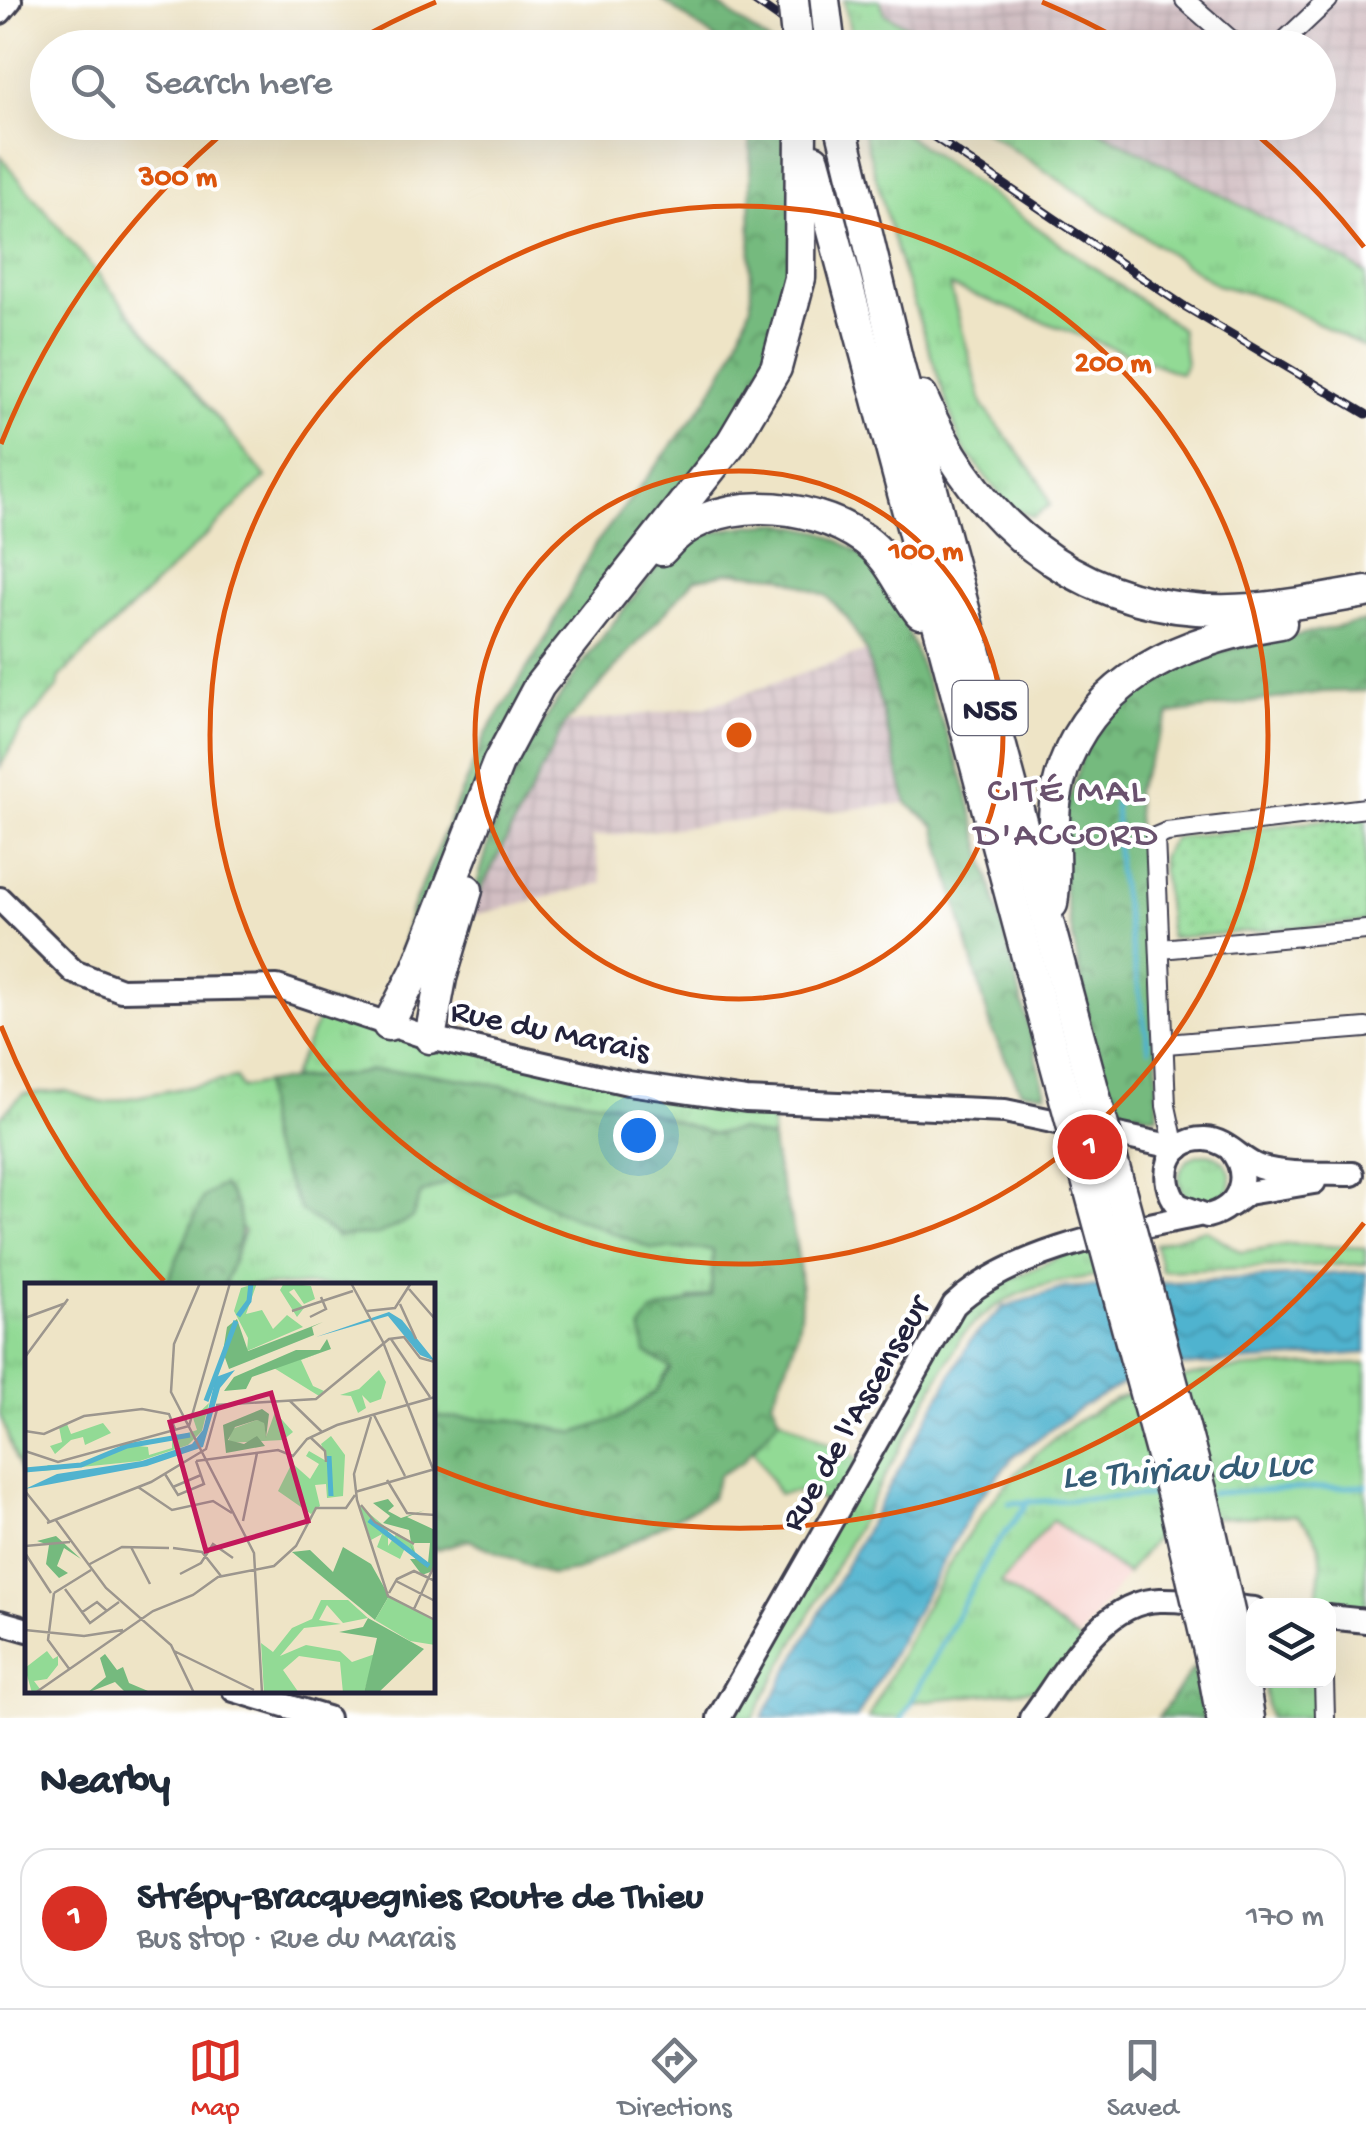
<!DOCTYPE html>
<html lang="en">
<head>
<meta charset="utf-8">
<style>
  body { margin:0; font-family:"Gochi Hand",sans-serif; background:#f6f6f7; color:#1f2937 }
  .controls { position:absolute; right:30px; bottom:30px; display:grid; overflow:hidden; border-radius:20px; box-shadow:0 10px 40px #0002 }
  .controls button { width:90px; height:90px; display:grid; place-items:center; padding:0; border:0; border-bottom:2px solid #e0e1e3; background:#fff; color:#1f2937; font:50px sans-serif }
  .you { position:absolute; left:638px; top:1135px; width:35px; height:35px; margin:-25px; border:8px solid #fff; border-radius:50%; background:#1a73e8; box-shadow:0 0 0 15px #1a73e833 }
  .badge { display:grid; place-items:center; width:65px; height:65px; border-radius:50%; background:#d93025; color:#fff; font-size:32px; font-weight:700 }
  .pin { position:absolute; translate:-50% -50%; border:5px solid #fff; box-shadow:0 2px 10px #0006 }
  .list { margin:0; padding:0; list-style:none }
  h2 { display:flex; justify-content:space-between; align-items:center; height:130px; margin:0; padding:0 40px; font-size:42px }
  h2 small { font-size:32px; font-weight:400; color:#747a83 }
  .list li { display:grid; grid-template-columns:65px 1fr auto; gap:30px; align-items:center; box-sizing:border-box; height:140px; margin:0 20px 20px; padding:0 20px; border:2px solid #e0e1e3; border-radius:30px }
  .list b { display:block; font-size:38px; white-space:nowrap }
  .list p { margin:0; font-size:32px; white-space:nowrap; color:#747a83 }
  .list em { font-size:32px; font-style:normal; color:#747a83 }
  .icon { flex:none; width:55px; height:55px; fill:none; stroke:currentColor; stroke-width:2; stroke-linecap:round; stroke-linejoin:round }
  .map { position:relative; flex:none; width:1366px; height:1718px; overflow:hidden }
  .search { position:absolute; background:#fff; box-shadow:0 10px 40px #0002; left:30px; right:30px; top:30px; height:110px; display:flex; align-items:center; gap:25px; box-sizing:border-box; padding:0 35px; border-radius:55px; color:#747a83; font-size:38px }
  .sheet { height:290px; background:#fff }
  nav { display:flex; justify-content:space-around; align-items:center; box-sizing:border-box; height:140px; border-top:2px solid #e0e1e3; background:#fff; font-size:28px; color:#747a83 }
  nav a { display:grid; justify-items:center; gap:5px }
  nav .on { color:#d93025 }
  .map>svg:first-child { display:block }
  .built { fill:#f7d0cb }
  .industrial { fill:url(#industrial-grid) }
  .grass { fill:url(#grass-tufts); stroke:#5a7e68; stroke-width:2.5 }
  .forest { fill:url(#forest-crowns); stroke:#4c6e5c; stroke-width:2.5 }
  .garden { fill:url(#garden-dots); stroke:#5a7e68; stroke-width:2.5 }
  .water { fill:url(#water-waves); stroke:#396a85; stroke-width:2.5 }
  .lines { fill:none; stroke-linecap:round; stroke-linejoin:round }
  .stream { stroke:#50b3cf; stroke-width:5 }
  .street-casing { stroke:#413f50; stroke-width:22 }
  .secondary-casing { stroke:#413f50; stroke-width:28 }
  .highway-casing { stroke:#413f50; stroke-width:35 }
  .street { stroke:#fff; stroke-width:18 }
  .secondary { stroke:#fff; stroke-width:22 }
  .highway { stroke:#fff; stroke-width:30 }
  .rail-casing { stroke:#22223b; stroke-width:9 }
  .rail { stroke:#fff; stroke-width:5; stroke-dasharray:15; stroke-linecap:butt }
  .highway-bridge-casing { stroke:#413f50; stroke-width:35; stroke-linecap:butt }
  .highway-bridge { stroke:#fff; stroke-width:30 }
  .ring { fill:none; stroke:#de560e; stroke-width:5 }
  .labels { text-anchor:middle; stroke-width:8; stroke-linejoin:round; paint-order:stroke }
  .shield { fill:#fff; stroke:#646476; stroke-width:2.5 }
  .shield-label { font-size:32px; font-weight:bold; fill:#22223b }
  .street-label { font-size:35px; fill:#22223b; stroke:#fff }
  .neighbourhood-label { font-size:38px; letter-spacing:2.5px; fill:#6a526e; stroke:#fff }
  .water-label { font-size:38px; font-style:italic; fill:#345c76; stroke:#fff }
  .inset-river { fill:none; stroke:#50b3cf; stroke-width:5 }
  .inset-road { fill:none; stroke:#9c968e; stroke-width:2.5 }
  .view { fill:#c2185b; fill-opacity:0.15; stroke:#c2185b; stroke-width:5 }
  .inset-edge { fill:none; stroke:#22223b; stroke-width:5 }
  .centre { fill:#de560e; stroke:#fff; stroke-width:5 }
  .ring-label { font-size:30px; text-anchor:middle; font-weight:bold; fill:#de560e; stroke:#fff; stroke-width:8; stroke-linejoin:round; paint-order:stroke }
</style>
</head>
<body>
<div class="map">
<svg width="1366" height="1718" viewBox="0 0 1366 1718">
  <defs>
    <pattern id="industrial-grid" width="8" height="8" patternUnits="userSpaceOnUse" patternTransform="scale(2.5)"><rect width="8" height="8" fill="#d2bec2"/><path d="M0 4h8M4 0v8" fill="none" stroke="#b4a3a8"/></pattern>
    <pattern id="grass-tufts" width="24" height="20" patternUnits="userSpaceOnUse" patternTransform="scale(2.5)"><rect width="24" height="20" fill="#92da95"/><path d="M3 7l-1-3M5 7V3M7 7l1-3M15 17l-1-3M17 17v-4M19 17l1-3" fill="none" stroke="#7ebb81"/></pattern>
    <pattern id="forest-crowns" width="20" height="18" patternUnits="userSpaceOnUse" patternTransform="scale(2.5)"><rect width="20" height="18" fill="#75ba7e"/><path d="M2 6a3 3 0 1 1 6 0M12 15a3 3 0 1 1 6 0" fill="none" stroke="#609768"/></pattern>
    <pattern id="garden-dots" width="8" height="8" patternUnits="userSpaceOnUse" patternTransform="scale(2.5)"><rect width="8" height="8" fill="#92da95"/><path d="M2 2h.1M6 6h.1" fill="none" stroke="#7ebb81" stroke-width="1.8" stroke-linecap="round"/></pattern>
    <pattern id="water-waves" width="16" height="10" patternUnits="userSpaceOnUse" patternTransform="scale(2.5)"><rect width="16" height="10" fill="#50b3cf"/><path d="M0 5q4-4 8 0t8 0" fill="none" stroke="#4291a9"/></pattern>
  </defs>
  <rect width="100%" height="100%" fill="#fff"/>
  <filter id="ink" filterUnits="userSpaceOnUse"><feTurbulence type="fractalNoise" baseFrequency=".01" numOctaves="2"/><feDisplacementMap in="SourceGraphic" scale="20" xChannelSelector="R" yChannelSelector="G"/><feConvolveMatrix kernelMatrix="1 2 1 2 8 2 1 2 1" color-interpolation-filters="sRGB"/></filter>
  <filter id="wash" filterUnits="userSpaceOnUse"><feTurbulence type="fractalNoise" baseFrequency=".0048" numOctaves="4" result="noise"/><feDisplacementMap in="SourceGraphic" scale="40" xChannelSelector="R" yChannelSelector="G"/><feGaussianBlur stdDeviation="2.25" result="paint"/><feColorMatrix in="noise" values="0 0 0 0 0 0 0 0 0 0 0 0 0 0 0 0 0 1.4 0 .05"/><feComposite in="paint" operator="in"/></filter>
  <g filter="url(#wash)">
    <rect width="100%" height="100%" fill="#eee4c6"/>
    <polygon class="built" points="1052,1519 1127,1574 1077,1640 1000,1584"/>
    <g class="industrial">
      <polygon points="844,0 1366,0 1366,348 1270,299 1217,285 973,123 1318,122 1318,48 860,47 853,43"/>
      <polygon points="866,651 907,803 592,837 603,883 467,917 565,724 709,706"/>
    </g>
    <g class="grass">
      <polygon points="844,0 880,0 885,14 947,47 860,47 853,43"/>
      <polygon points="861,123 889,123 1181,329 1186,364 1181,374 950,286 983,406 1041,482 1050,505 1033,517 1009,507 961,445 897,254"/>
      <polygon points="973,123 1085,123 1346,261 1366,275 1366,348 1270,299 1217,285"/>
      <polygon points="0,156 266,477 60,677 58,687 23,726 0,767"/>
      <polygon points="326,1002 388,1025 773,1101 772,1139 739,1130 713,1134 633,1107 418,1072 291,1078"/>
      <polygon points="236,1078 241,1088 264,1083 268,1141 301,1211 421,1194 447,1182 491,1197 512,1185 558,1211 651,1248 713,1249 711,1295 689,1299 671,1367 655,1392 619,1418 575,1433 514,1420 433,1417 432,1286 224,1285 244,1231 203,1198 166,1285 28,1286 27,1474 21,1474 0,1415 0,1117 23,1094 66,1091 103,1103"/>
      <circle cx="1205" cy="1180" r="26"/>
      <polygon points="1205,1229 1241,1252 1290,1244 1366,1248 1366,1264 1162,1271 1155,1244"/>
      <path d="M1094,1241L1102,1275C1045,1283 1000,1291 961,1337L753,1718H719L836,1509L805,1491L779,1494L753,1450L780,1418L863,1461L954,1305Z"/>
      <path d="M1366,1364V1621L1329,1612L1328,1606L1316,1605C1321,1564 1331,1543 1295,1515L1170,1519L1127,1574L1052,1520L1001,1583L1086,1646L1055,1687L910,1702L902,1718H868C934,1591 993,1445 1138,1390C1209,1363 1292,1367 1366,1364Z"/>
      <polygon points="1263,1681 1316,1681 1317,1718 1269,1718"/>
    </g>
    <g class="forest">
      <polygon points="662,0 712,0 775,47 726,47"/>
      <polygon points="750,123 790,123 793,226 784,317 737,422 549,663 392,992 410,913 486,734 545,640 594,546 706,401 733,353 751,305"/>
      <path d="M781,523L823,532L857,551L890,585L963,777L1046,1093L1021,1091L992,1031L935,826L907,803L866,651L847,618L827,596L780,576L728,572L694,580L565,724L467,917C481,874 491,826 510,785C548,703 602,637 657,567C693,530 732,526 781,523Z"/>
      <polygon points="1366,621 1366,691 1323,692 1170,714 1135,791 1157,1046 1158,1116 1116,1111 1091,1032 1064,891 1060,830 1084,749 1129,693 1205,654"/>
      <path d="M370,1071L418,1072L633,1107L713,1134L739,1130L772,1139C774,1172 787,1197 793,1229C808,1301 803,1335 772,1400L780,1418L742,1462L719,1475L711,1499L577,1571L552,1575L469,1540L433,1550V1417L514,1420L575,1433L619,1418L655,1392L671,1368L646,1353L641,1329L652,1312L711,1295L713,1250L651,1248L558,1211L513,1185L491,1197L447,1182L421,1194L412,1218L378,1235L337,1236L301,1211L268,1141L264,1083C300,1076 335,1080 370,1071Z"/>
      <path d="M222,1185C254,1217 237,1248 224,1285H166L203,1197Z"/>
      <polygon points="1194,1667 1204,1718 1158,1718"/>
    </g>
    <polygon class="garden" points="1366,815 1366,922 1170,938 1161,857 1173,838"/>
    <polygon class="water" points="1366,1272 1366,1353 1166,1367 1132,1379 1081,1407 1014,1456 976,1502 857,1718 762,1718 970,1341 1003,1307 1064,1288"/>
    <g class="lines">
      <g class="stream">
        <polyline points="1115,802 1118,869 1149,1049"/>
        <polyline points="1211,1493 1366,1486"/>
        <polyline points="1009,1503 1160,1495"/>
        <polyline points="902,1718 991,1552 1029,1501"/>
      </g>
    </g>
  </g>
  <g filter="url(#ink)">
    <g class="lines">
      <defs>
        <g id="street">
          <polyline points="1185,0 1240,48"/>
          <polyline points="1277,48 1328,0"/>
          <polyline points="1161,949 1366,930"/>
          <polyline points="1166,1044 1366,1028"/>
          <polyline points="1181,1147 1173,1139 1166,1106 1155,837 1167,832 1366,808"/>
          <polyline points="1324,1680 1325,1718"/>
        </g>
        <g id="secondary">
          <polyline points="0,12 10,0"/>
          <polyline points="0,899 74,972 121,990 277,987 430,1038 628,1083 746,1100 1005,1111 1179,1148"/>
          <path d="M1230,1149C1252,1175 1241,1208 1207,1216L1178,1205C1157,1180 1167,1138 1205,1139C1227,1140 1240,1160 1259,1167C1288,1176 1322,1173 1352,1174"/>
          <polyline points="1231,1205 1247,1193 1314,1182"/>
          <polyline points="1328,1617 1366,1621"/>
          <polyline points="0,1622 28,1630"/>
          <polyline points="234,1690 327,1718"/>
          <path d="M719,1718L954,1305C1012,1250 1121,1231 1198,1215"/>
          <path d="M1031,1718C1063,1676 1100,1601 1160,1600C1190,1599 1223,1606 1254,1609"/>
        </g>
        <g id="highway">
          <polyline points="824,0 830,48"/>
          <polyline points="840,122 899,367 1082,1048"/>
          <polyline points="814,160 1053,1054"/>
          <path d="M922,397C981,536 1097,621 1252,609C1290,606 1328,598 1366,592"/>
          <path d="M662,550C709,492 809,500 864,539C892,559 900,588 920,613"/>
          <path d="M1052,904C1058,868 1050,833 1056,797C1076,683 1180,640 1281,623"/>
          <polyline points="388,1025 417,969 498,763 539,686 732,442 776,368 800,278 801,122"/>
          <polyline points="430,1038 441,978 467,890"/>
          <polyline points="1240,1660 1249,1718"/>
          <polyline points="1212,1664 1222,1718"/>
        </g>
      </defs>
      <use href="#street" class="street-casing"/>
      <use href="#secondary" class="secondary-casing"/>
      <use href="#highway" class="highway-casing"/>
      <use href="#street" class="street"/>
      <use href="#secondary" class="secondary"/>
      <use href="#highway" class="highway"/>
      <defs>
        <g id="rail">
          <polyline points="753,0 822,48"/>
          <polyline points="912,122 1184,306 1366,414"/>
        </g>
      </defs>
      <use href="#rail" class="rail-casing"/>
      <use href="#rail" class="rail"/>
      <defs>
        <g id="highway-bridge">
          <polyline points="793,0 798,48"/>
          <polyline points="1082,1048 1204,1501 1240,1660"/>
          <polyline points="1053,1054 1175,1504 1212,1664"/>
        </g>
      </defs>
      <use href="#highway-bridge" class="highway-bridge-casing"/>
      <use href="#highway-bridge" class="highway-bridge"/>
    </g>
  </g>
  <g class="ring">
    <circle cx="739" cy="735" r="264"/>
    <circle cx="739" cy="735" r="529"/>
    <path d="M1364 1223A793 793 0 0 1 436 1468M164 1281A793 793 0 0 1 1 1026M1 444A793 793 0 0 1 235 123M349 45A793 793 0 0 1 436 2M1042 2A793 793 0 0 1 1129 45M1243 123A793 793 0 0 1 1364 247"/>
  </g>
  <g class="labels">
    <rect class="shield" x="952.5" y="681" width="75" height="54" rx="8"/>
    <g class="shield-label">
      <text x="990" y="719">N55</text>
    </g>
    <g class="street-label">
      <text transform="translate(551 1028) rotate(12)" y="12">Rue du Marais</text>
      <text transform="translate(853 1412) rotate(-60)" y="12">Rue de l'Ascenseur</text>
    </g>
    <g class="neighbourhood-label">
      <text x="1067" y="800">CITÉ MAL<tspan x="1067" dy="44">D'ACCORD</tspan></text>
    </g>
    <g class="water-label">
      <text transform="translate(1186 1467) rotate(-3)" y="13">Le Thiriau du Luc</text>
    </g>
  </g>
  <g transform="translate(25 1283)">
    <rect width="410" height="410" fill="#eee4c6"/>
    <path d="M232,0L221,31L237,27L248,46L262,32L278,44L222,68L223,55L209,28L216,5ZM259,0L286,3L290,16L279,21L269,6L264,9L279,25L272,34L255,7ZM297,69L276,77L288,103L299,108L294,113L249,85ZM354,87L361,99L356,116L345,120L337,112L341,125L333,130L326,113L315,112L334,106ZM184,120L177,148L163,162L115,178L17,188L23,182H56L96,166L94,161L123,164L124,172L147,165V147L154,153L172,147L168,135ZM250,129L268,149L258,157L203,160L207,146L232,137L239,139L241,154ZM78,140L86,150L60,162L58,154L46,157L30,171L25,163L37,159L34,144L42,141L46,151ZM306,153L320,172L318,213L302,215L301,201L290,202L295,223L286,231L253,208L267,180L285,196L294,181L281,173L284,168L303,179L296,161ZM334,222L363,246V263L372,250L388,261L392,277L380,265L375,276L352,264L357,251L346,257ZM296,317H323L343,335L318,340L302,322L294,337L316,341L279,345L255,373L281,362L315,368L327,379L350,371L339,410H318L315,379L274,373L258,387L274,410H239L236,360L248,369L267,345L287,336ZM22,368L28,376L33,373V382L22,396L9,398L15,406L7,410L0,385Z" fill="#92da95"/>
    <path d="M212,36L223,68L298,39L287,44L289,52L204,86L198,69L202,44ZM302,56L306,66L227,94L221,106L199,108L209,94L271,67H295ZM237,126L244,131L241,155L239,140L232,137L210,144L203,157L219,161L232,153L240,163L201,170L198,142ZM363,216L369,223L363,228L376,235L400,227L382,234L410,247V298L408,288L397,292L385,276H391L385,261L394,277L403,280L405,260H386L384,247L358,240L365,233L348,220ZM31,253L56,276L39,265L32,283L43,290L34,295L21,281L24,262L12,258ZM318,264L346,281L364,313L350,337L267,269L285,267L308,289ZM343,335L399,366L353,410H339L352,355L314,349L338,344ZM80,371L92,387L98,384L104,400L123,408L101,410L90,399L62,410L81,394L75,375Z" fill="#75ba7e"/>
    <path d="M364,313L410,337V362L385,358L350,337Z" fill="#92da95"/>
    <path d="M364,29L377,37L410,78L395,72L363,33L291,54ZM210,87L195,105L178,164L122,183L0,206L32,191L117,178L167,161L178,147L191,94Z" fill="#50b3cf"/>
    <path class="inset-river" d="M213,33L224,18L226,0M181,118L211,38M304,173L306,213M0,187L56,182L102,163L165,152M344,237L404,283"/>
    <path class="inset-road" d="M175,0L149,61L146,109L229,270L237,410M326,0L358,59L410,191M384,6L410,36M375,21L391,56M267,28L328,8M342,28L370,25L386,0M285,34L301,26L296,14M0,35L41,20M366,56L405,114M0,74L43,16M265,118L297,149M191,122L291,116L364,56L379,54L395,75L410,79M349,132L380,193M346,134L329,191L332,217L363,313L410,337M0,148L19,151L59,133L117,126L144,131L150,146M285,154L300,168L301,179M0,168L33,179L164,143L205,0M171,178L253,167L268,173L282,156L312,142L410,114M140,191L153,212L179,201L171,178M362,197L382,230L410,232M113,204L147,227L188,218L207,230M148,204L176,192M0,208L24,238M330,209L410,186M336,222L350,239L389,261M30,236L81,305L146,362L169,410M218,238L232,170M22,240L126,199L181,166L193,123M0,263L45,259M106,264L125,301M148,265L177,269L196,293M0,270L26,310M63,282L97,264L144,265M155,291L176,280L188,261L208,275M371,298L410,318M40,306L65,340L94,319M29,310L23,357L45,387M29,310L66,287M364,310L372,296L389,288L410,298M389,326L410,281M56,330L72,319L82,328M0,347L59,353L98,347M149,368L229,407M10,410L128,328L168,312L193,294L249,283L271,263L291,225H321L330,212"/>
    <path class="view" d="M246,110L283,238L181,268L145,139Z"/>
    <rect width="410" height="410" class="inset-edge"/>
  </g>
  <circle cx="739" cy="735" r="15" class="centre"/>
  <g class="ring-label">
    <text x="178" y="185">300 m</text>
    <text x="1113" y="371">200 m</text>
    <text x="926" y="559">100 m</text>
  </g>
</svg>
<div class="controls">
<button><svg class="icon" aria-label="layers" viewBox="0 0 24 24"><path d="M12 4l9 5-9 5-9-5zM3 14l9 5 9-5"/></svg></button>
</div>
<div class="you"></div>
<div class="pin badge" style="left:1090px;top:1147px">1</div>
<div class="search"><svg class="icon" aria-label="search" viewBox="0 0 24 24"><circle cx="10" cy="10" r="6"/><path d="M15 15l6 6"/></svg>Search here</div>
</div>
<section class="sheet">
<h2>Nearby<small></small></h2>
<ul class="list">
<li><span class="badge">1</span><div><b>Strépy-Bracquegnies Route de Thieu</b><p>Bus stop · Rue du Marais</p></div><em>170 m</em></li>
</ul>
</section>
<nav>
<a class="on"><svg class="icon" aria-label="map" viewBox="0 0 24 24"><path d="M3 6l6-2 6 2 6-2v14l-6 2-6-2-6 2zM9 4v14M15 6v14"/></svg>Map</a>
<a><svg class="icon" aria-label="directions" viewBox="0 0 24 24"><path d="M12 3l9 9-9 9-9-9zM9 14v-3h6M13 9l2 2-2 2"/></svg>Directions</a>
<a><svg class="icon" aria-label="saved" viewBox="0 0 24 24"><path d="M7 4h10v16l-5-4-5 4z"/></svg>Saved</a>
</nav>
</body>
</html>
